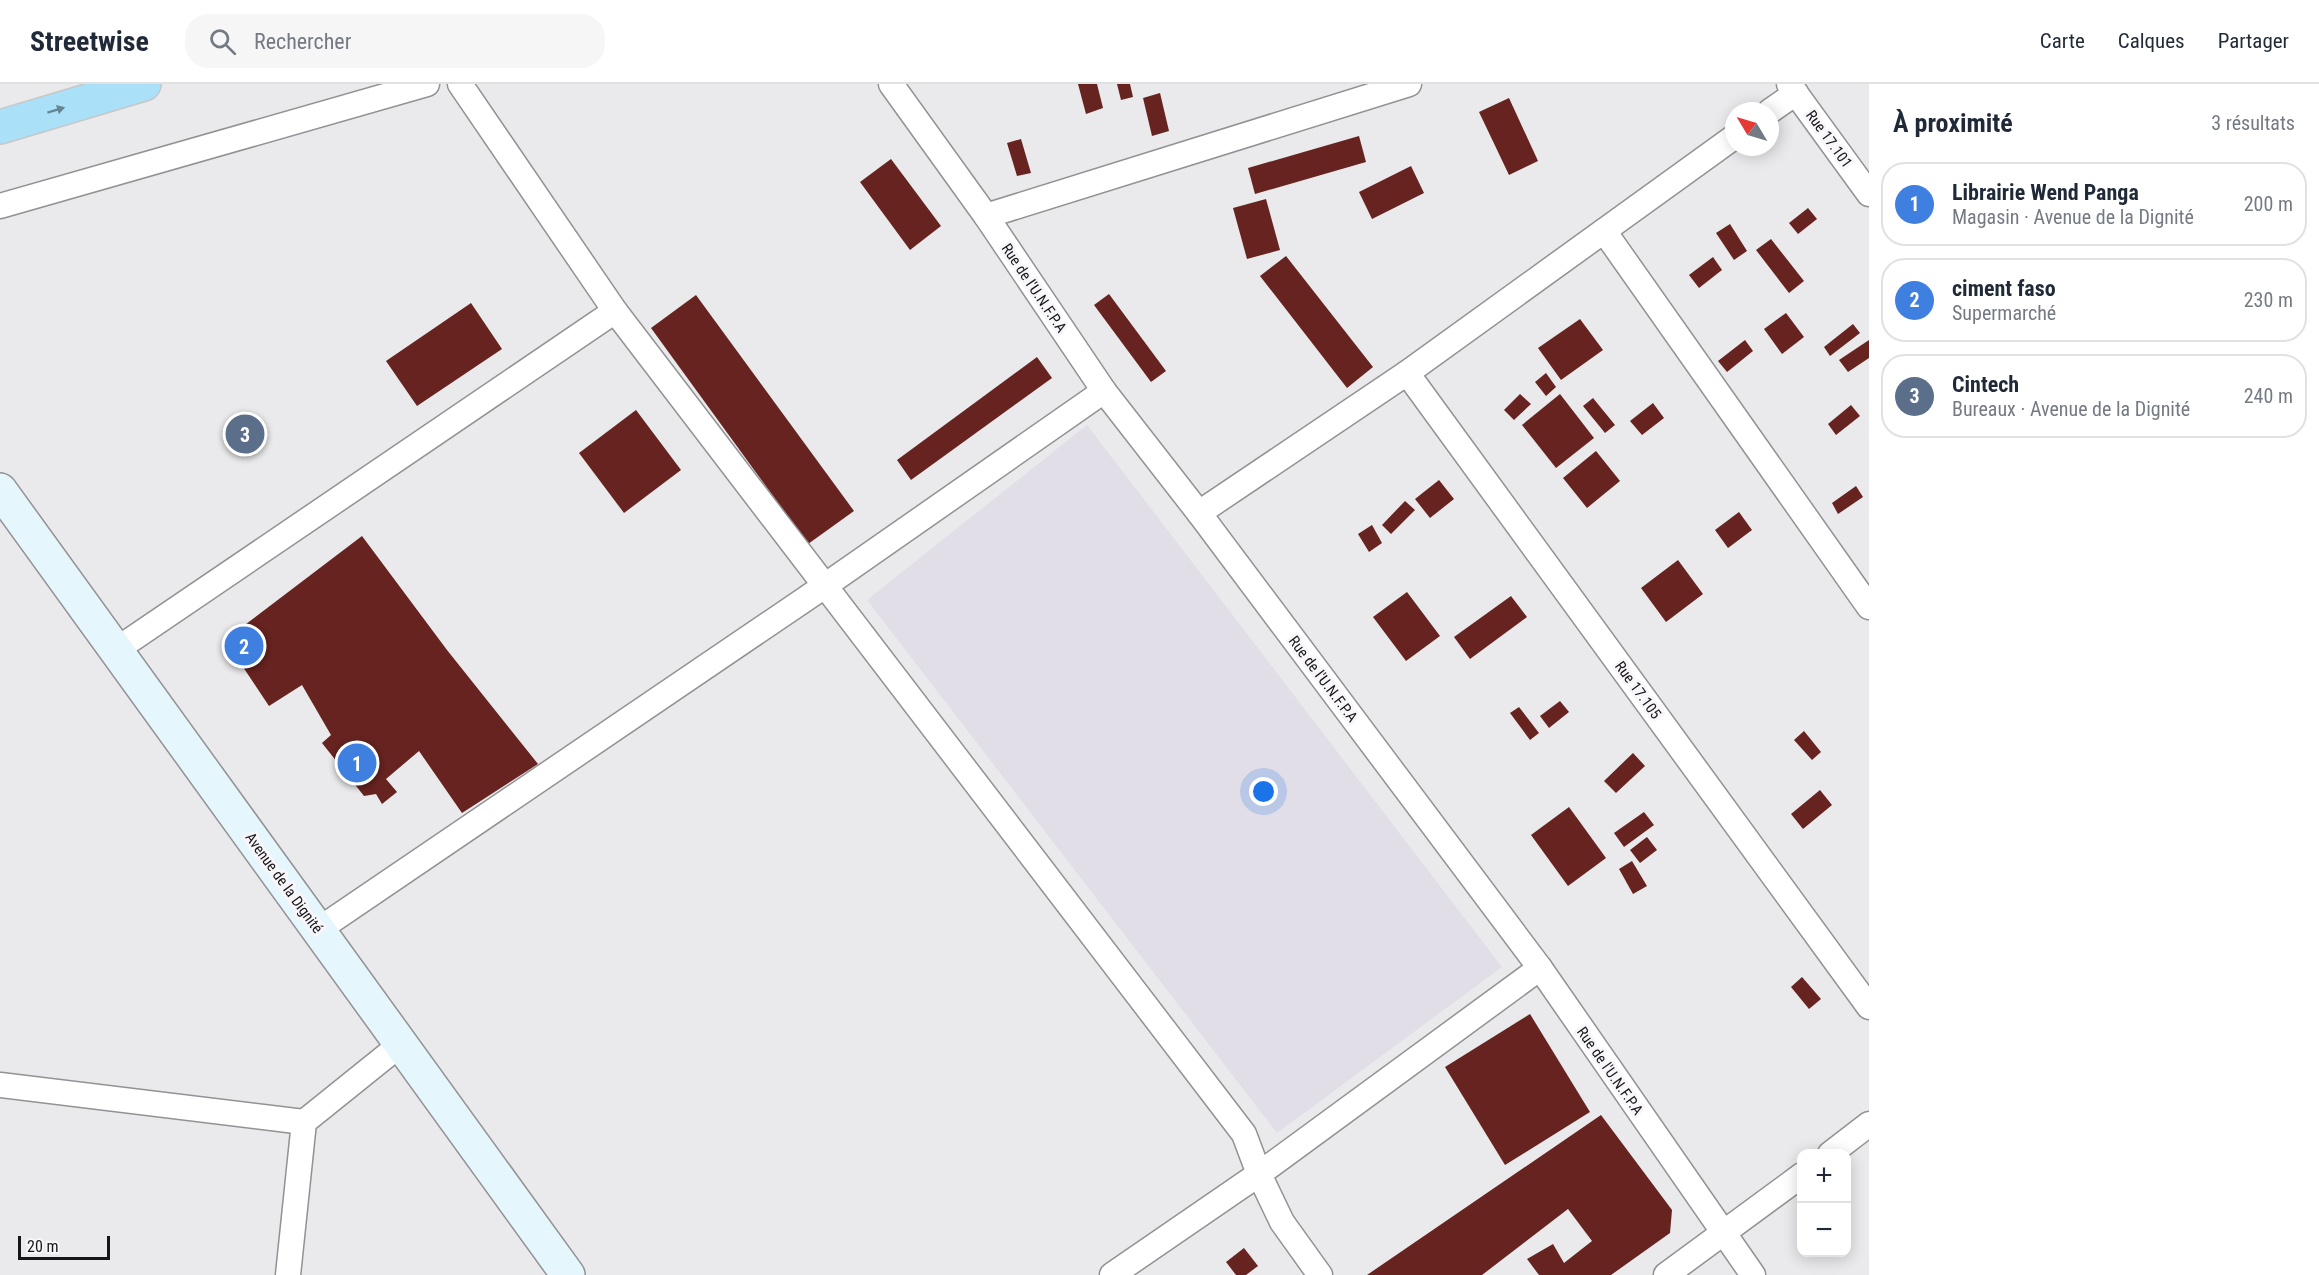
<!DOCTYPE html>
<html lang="fr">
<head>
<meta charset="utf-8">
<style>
  body { margin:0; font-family:"Roboto Condensed",sans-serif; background:#f6f6f7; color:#1f2937 }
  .controls { position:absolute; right:18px; bottom:18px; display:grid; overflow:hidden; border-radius:12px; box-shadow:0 3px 15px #0003 }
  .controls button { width:54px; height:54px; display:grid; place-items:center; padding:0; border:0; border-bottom:2px solid #e0e1e3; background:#fff; color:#1f2937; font:30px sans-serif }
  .compass { position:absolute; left:1725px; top:18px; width:54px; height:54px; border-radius:50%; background:#fff; box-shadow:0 3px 15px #0003; rotate:308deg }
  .scale { position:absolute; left:18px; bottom:15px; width:92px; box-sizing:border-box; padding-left:6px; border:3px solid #161617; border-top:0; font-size:16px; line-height:21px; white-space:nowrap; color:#161617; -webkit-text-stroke:4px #f8f6fa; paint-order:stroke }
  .you { position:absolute; left:1264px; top:708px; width:21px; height:21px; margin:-15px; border:4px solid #fff; border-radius:50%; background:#1a73e8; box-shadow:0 0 0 9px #1a73e833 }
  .badge { display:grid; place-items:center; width:39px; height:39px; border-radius:50%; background:#db2777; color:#fff; font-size:20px; font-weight:700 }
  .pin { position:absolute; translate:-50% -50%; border:3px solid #fff; box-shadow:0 2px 6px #0006 }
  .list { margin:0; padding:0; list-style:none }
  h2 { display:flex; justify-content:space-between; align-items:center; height:78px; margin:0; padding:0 24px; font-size:26px }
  h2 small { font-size:20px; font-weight:400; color:#747a83 }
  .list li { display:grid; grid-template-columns:39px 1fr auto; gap:18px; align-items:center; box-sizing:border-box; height:84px; margin:0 12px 12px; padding:0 12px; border:2px solid #e0e1e3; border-radius:24px }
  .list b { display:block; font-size:22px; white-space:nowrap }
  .list p { margin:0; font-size:20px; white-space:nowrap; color:#747a83 }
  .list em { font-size:20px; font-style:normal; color:#747a83 }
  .icon { flex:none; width:33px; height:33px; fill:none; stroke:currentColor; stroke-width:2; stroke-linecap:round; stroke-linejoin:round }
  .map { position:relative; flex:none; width:1869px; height:1191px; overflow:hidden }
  header { display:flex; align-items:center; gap:36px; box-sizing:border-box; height:84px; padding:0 30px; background:#fff; border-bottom:2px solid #e0e1e3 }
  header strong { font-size:28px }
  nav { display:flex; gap:33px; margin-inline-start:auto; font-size:21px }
  .search { width:420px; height:54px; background:#f6f6f7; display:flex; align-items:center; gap:15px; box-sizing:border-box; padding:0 21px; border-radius:24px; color:#747a83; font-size:22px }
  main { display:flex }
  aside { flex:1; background:#fff }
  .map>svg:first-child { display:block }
  .built { fill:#e2dee8 }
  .building { fill:#66231f }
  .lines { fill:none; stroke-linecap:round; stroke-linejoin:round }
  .street-casing { stroke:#929193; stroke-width:27 }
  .secondary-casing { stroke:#929193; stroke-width:36 }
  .highway-casing { stroke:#c7c7c7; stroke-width:36 }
  .street { stroke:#fff; stroke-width:24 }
  .secondary { stroke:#e6f6fd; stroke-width:33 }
  .highway { stroke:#aae1f9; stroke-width:33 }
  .oneway { fill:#678693 }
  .labels { text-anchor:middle; stroke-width:6; stroke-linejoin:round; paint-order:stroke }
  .street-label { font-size:15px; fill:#161617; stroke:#f8f6fa }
</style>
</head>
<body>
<header>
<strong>Streetwise</strong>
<div class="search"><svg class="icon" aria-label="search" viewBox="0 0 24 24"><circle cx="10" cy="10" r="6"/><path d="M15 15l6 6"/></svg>Rechercher</div>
<nav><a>Carte</a><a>Calques</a><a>Partager</a></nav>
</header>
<main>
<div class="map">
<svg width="1869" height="1191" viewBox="0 0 1869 1191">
  <rect width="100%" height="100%" fill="#eae9ec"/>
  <polygon class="built" points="1087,341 1502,883 1277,1049 867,516"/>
  <g class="building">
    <polygon points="1078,0 1097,0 1103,24 1086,30"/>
    <polygon points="1117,0 1130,0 1133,13 1121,16"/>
    <polygon points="1160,9 1169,47 1152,52 1143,14"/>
    <polygon points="1509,14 1538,77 1509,91 1479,28"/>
    <polygon points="1359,52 1366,78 1255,110 1248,84"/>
    <polygon points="1021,55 1031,89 1017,92 1007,59"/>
    <polygon points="891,75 941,142 910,166 860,98"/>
    <polygon points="1411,82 1424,109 1372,135 1359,108"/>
    <polygon points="1266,115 1280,166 1247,175 1233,124"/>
    <polygon points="1808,124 1817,135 1798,150 1789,139"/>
    <polygon points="1730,140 1747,167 1734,176 1716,149"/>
    <polygon points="1771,155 1804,197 1789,209 1756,166"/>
    <polygon points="1286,172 1373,283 1347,304 1260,192"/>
    <polygon points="1713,173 1722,186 1699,204 1689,191"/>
    <polygon points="1109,210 1166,287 1151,298 1094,221"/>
    <polygon points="696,211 854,427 808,460 651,244"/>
    <polygon points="471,219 502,265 417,322 386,277"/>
    <polygon points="1786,229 1804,253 1782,270 1764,245"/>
    <polygon points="1580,235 1603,266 1561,296 1538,264"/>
    <polygon points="1853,240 1860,249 1830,272 1824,263"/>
    <polygon points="1745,256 1753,267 1727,288 1718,277"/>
    <polygon points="1869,256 1869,274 1848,288 1839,276"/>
    <polygon points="1037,273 1052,294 911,396 897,376"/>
    <polygon points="1546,289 1556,303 1546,312 1535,298"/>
    <polygon points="1520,310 1531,320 1514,336 1504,326"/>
    <polygon points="1560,310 1594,354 1556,384 1522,341"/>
    <polygon points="1593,314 1615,341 1605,349 1583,322"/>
    <polygon points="1653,319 1664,334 1642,351 1630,337"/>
    <polygon points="1851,321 1860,332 1836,351 1828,340"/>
    <polygon points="636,326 681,386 624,429 579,369"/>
    <polygon points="1596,367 1620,397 1587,424 1563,394"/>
    <polygon points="1439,396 1454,415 1430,434 1415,415"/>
    <polygon points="1856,402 1863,413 1838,430 1832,419"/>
    <polygon points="1405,417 1415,426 1391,450 1382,441"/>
    <polygon points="1739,428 1752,446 1728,464 1715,446"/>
    <polygon points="1372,441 1382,459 1369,468 1358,450"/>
    <polygon points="362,452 447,566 538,680 462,729 419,667 386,695 397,708 382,720 376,710 364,712 322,659 331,651 302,601 269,622 225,556"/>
    <polygon points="1678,476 1703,510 1666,538 1641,504"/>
    <polygon points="1407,508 1440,552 1406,577 1373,533"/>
    <polygon points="1511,512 1527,533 1470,575 1454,553"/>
    <polygon points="1560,617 1569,628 1549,644 1540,632"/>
    <polygon points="1519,623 1539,649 1530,656 1510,629"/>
    <polygon points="1804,647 1821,668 1812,676 1794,656"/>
    <polygon points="1633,669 1645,682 1616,709 1604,697"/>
    <polygon points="1820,706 1832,721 1803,745 1791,730"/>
    <polygon points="1569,723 1606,774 1568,802 1531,751"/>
    <polygon points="1644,728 1654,741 1624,763 1614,749"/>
    <polygon points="1647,753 1657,766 1640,779 1630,766"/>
    <polygon points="1632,777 1647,802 1633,810 1619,785"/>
    <polygon points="1802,893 1821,915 1809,925 1791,903"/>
    <polygon points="1530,930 1590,1028 1505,1081 1445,983"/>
    <polygon points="1601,1031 1672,1126 1670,1149 1611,1191 1539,1191 1527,1175 1553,1160 1564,1179 1592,1157 1568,1125 1482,1191 1367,1191"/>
    <polygon points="1244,1164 1258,1182 1246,1191 1236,1191 1226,1178"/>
  </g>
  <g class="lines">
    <defs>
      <g id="street">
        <polyline points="460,0 615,227 1244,1050 1259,1090 1282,1138 1320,1191"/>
        <polyline points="891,0 986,132 1104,307 1199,429 1540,884 1753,1191"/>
        <polyline points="1789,0 1869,110"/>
        <polyline points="1770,27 1796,9"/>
        <polyline points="0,122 427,0"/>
        <polyline points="986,132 1409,0"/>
        <polyline points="1604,147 1869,523"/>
        <polyline points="1407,289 1869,923"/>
        <polyline points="1199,429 1407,289 1734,53"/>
        <polyline points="116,566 615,227"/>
        <polyline points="318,846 826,501 1104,307"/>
        <polyline points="0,1001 304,1038"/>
        <polyline points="1830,1070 1869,1040"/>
        <polyline points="288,1191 304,1038 401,960"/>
        <polyline points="1112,1191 1259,1090 1540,884"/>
        <polyline points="1666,1191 1802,1091"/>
      </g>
      <polyline id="secondary" points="0,406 568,1191"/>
      <polyline id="highway" points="0,43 144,0"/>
    </defs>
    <use href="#street" class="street-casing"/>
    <use href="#secondary" class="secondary-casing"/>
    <use href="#highway" class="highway-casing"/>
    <use href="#street" class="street"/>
    <use href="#secondary" class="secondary"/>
    <use href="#highway" class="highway"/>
  </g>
  <defs><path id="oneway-solid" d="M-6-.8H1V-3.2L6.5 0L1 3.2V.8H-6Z" transform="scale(1.5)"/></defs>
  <use class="oneway" href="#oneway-solid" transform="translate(56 26) rotate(-17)"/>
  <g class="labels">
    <g class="street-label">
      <text transform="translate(1829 55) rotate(54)" y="5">Rue 17.101</text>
      <text transform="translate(1034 204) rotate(56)" y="5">Rue de l'U.N.F.P.A</text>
      <text transform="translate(1323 595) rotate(53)" y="5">Rue de l'U.N.F.P.A</text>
      <text transform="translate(1638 606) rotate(54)" y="5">Rue 17.105</text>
      <text transform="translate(284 799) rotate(54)" y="5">Avenue de la Dignité</text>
      <text transform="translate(1610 987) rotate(55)" y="5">Rue de l'U.N.F.P.A</text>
    </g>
  </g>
</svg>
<div class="controls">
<button>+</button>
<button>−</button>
</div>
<svg class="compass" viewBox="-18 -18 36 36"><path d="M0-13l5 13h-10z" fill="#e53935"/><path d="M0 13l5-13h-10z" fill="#747a83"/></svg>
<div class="scale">20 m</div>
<div class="you"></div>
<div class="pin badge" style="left:357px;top:679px;background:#3f7fe0">1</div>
<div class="pin badge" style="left:244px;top:562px;background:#3f7fe0">2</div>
<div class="pin badge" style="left:245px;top:350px;background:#5c6f8a">3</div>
</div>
<aside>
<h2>À proximité<small>3 résultats</small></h2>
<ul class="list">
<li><span class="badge" style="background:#3f7fe0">1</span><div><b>Librairie Wend Panga</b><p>Magasin · Avenue de la Dignité</p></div><em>200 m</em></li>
<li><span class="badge" style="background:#3f7fe0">2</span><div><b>ciment faso</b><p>Supermarché</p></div><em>230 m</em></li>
<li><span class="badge" style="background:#5c6f8a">3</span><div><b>Cintech</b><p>Bureaux · Avenue de la Dignité</p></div><em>240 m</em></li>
</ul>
</aside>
</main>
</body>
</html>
